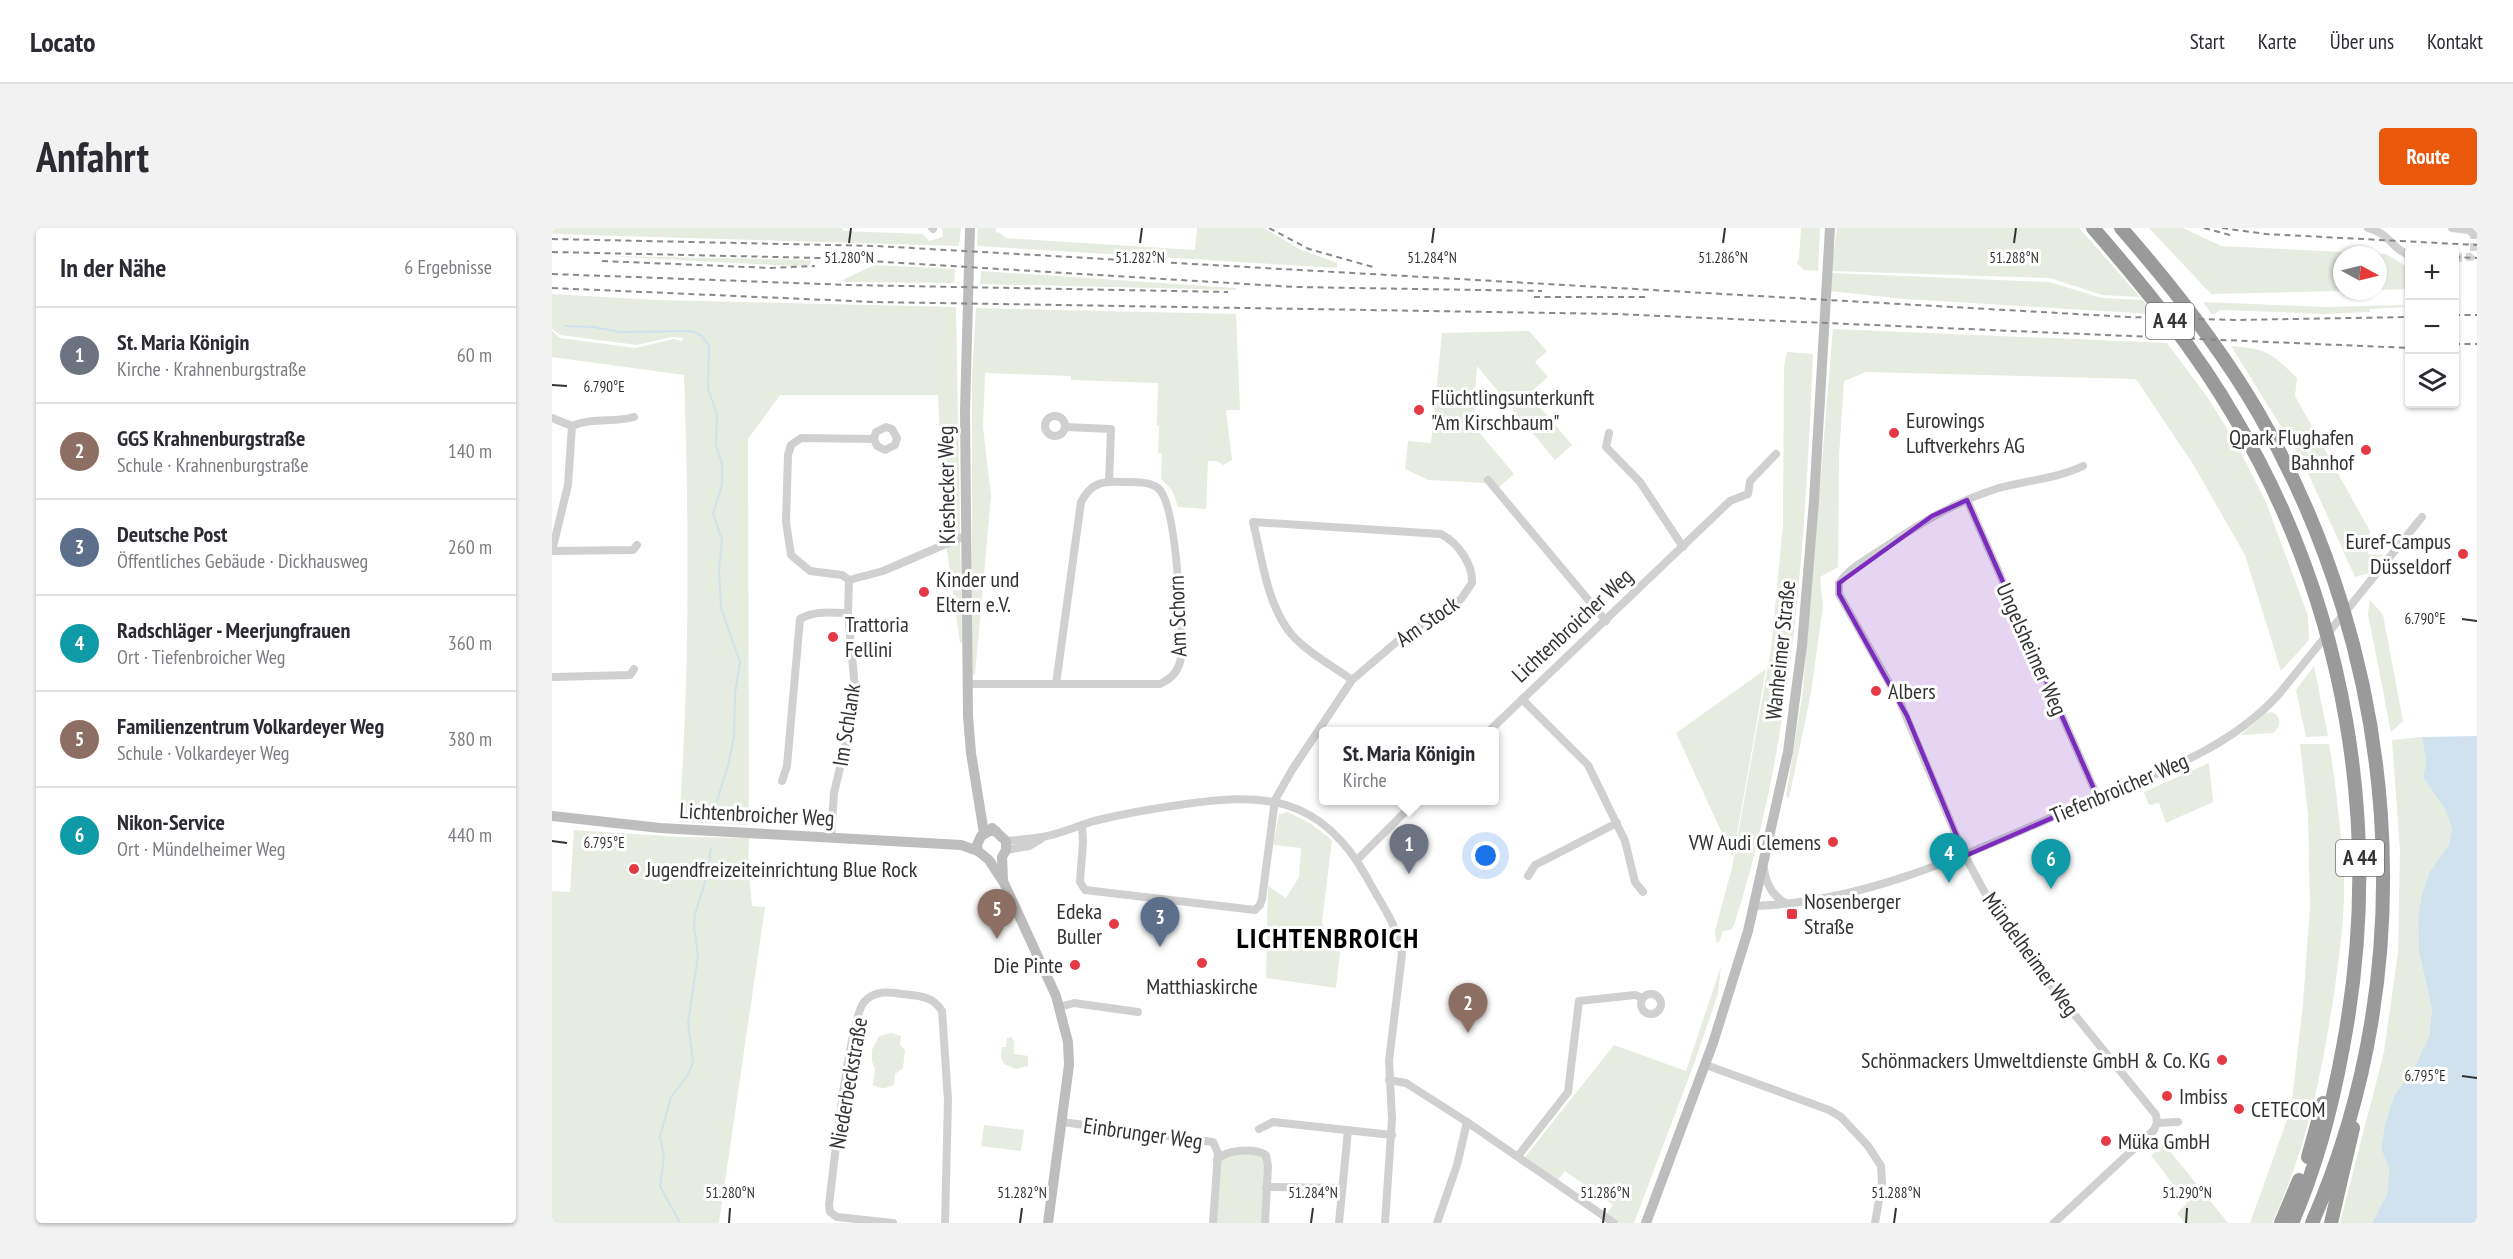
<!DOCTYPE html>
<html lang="de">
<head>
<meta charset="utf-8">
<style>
  body { margin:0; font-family:"PT Sans Narrow",sans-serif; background:#f2f2f3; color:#2b2b33 }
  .controls { position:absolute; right:18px; top:18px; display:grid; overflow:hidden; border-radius:6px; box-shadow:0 2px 4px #0004 }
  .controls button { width:54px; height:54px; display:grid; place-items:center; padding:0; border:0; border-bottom:2px solid #e1e1e2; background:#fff; color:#2b2b33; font:30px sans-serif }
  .compass { position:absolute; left:1781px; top:18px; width:54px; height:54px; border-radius:50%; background:#fff; box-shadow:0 2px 4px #0004; rotate:97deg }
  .you { position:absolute; left:934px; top:628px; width:21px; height:21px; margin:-15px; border:4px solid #fff; border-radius:50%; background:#1a73e8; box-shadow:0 0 0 9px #1a73e833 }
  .badge { display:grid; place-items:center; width:39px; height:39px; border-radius:50%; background:#ea580c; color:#fff; font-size:20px; font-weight:700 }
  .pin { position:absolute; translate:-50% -50px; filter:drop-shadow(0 2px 3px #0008) }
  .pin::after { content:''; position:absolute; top:32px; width:21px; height:18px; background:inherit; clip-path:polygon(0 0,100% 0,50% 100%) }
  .popup { position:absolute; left:767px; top:499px; width:180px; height:78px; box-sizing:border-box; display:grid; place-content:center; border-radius:6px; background:#fff; filter:drop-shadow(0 2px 4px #0005); font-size:20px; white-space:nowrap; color:#7c7c81 }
  .popup b { font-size:22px; color:#2b2b33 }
  .popup::after { content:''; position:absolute; left:50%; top:100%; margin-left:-12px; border:12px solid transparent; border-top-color:#fff }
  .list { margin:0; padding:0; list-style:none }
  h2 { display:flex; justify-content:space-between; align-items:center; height:78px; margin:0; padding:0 24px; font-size:26px }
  h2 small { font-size:20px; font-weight:400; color:#7c7c81 }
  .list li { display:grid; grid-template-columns:39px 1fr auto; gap:18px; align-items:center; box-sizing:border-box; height:96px; padding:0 24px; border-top:2px solid #e1e1e2 }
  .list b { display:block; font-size:22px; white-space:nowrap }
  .list p { margin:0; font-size:20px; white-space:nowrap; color:#7c7c81 }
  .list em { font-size:20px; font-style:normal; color:#7c7c81 }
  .icon { flex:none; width:33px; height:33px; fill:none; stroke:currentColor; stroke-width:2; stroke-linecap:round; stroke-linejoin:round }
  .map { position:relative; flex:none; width:1925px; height:995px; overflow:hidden; border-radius:6px }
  header { display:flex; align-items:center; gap:36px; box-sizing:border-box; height:84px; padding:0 30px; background:#fff; border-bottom:2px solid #e1e1e2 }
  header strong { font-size:28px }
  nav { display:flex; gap:33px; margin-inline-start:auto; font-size:21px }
  .intro { display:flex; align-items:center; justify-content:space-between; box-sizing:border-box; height:144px; padding:0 36px }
  h1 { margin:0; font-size:42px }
  .button { padding:15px 27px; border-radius:6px; background:#ea580c; color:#fff; font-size:21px; font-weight:700 }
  main { display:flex; gap:36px; padding:0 36px }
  aside { flex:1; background:#fff; border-radius:6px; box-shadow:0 2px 4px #0004 }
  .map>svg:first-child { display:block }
  .green { fill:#e6ecdf }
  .water { fill:#cfe2ee }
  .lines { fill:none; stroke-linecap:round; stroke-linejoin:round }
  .stream { stroke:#cfe2ee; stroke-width:2 }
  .street-tunnel { stroke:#d6d6d6; stroke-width:8; stroke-dasharray:8 4; stroke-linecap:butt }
  .street { stroke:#d0d0d0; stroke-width:8 }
  .secondary { stroke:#bdbdbd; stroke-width:10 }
  .highway { stroke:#9a9a9a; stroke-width:14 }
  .rail { stroke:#888; stroke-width:2; stroke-dasharray:6 4.5; stroke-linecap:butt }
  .marked { fill:#7b2cbf; fill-opacity:0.2; stroke:#7b2cbf; stroke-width:4.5; stroke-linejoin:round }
  .ticks { fill:none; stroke:#333; stroke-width:2 }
  .poi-dot { fill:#e63946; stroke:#fff; stroke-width:2 }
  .labels { text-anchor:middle; stroke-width:6; stroke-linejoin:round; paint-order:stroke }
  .shield { fill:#fff; stroke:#707070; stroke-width:1.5 }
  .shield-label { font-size:21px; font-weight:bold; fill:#333 }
  .poi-label { font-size:22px; fill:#333; stroke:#fff; text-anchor:start }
  .street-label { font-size:22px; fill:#333; stroke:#fff }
  .district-label { font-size:28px; font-weight:bold; letter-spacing:1.5px; fill:#000; stroke:#fff }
  .ticks-label { font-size:15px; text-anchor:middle; fill:#333; stroke:#fff; stroke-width:6; stroke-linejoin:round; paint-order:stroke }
</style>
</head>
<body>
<header>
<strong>Locato</strong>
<nav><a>Start</a><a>Karte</a><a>Über uns</a><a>Kontakt</a></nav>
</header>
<div class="intro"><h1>Anfahrt</h1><a class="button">Route</a></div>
<main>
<aside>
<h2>In der Nähe<small>6 Ergebnisse</small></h2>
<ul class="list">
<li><span class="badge" style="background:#6b7280">1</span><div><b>St. Maria Königin</b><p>Kirche · Krahnenburgstraße</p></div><em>60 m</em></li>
<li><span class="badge" style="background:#8d6e63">2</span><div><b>GGS Krahnenburgstraße</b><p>Schule · Krahnenburgstraße</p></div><em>140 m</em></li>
<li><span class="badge" style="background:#5c6f8a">3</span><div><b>Deutsche Post</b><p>Öffentliches Gebäude · Dickhausweg</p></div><em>260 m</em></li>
<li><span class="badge" style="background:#0f9aa8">4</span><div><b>Radschläger - Meerjungfrauen</b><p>Ort · Tiefenbroicher Weg</p></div><em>360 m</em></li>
<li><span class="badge" style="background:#8d6e63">5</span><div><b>Familienzentrum Volkardeyer Weg</b><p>Schule · Volkardeyer Weg</p></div><em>380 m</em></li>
<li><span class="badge" style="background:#0f9aa8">6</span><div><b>Nikon-Service</b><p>Ort · Mündelheimer Weg</p></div><em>440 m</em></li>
</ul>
</aside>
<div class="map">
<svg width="1925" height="995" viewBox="0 0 1925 995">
  <rect width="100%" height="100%" fill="#fff"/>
  <g class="green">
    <polygon points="0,0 290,0 292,3 371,6 377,13 391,9 390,0 409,0 407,18 0,6"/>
    <polygon points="426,0 444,0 444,4 448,5 454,10 643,22 645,0 712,0 747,21 785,35 785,40 425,18"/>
    <polygon points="1249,0 1268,0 1266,43 1252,42 1245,35 1247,30"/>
    <polygon points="1285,0 1527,0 1588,69 1550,67 1498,50 1279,43"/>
    <polygon points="1597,0 1631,0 1669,18 1834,26 1857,40 1857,61 1826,62 1826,27 1790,27 1790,63 1659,66"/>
    <polygon points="56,28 259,32 258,37 242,38"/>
    <polygon points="323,37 403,41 402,55 292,54 292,51"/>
    <polygon points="429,43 684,60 684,62 428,56"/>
    <polygon points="1279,45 1497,54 1550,70 1591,72 1601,86 1352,71 1278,63"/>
    <path d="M0,66L105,72L404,79L410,415H408L392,302L386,167H228L196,211L197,597L127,594C138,445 137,296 132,147L0,129V103L8,110L83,120L122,111L130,113L131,110L120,109L85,117L8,107L0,101Z"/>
    <polygon points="1651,74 1774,79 1850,77 1853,79 1818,81 1818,84 1772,86 1669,82 1660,87"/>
    <polygon points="424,80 684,86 688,182 674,182 680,232 671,237 665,233 656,233 654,281 626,279 620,262 609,251 610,226 606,225 607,198 605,198 606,155 519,152 519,148 433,145 431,199 439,268 423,447 420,447 420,148"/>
    <polygon points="1281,101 1615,115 1656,170 1684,215 1714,274 1756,388 1757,412 1729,443 1693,327 1641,236 1584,151 1314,144 1292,153 1287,228 1286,339 1268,349 1271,378 1259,465 1237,570 1234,568 1251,462"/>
    <polygon points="977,103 995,123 983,134 996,149 977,166 1020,217 1003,232 925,138 921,197 962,246 946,260 934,255 876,252 853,241 856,213 879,215 890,105"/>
    <path d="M1679,118C1716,121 1719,125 1745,150L1743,168L1818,303L1816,326L1831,327L1817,345L1803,349L1751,234Z"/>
    <path d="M1235,124L1261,126C1253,318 1241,513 1182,697L1179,702L1171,703L1167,714L1164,715L1163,703L1180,640L1219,421L1231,297L1232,139Z"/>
    <polygon points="1818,372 1831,387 1851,493 1839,504 1816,386"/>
    <polygon points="1762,438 1776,508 1754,509 1744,462"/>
    <polygon points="1214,441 1181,629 1124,505"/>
    <path d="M1720,484C1730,489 1729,498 1721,505L1689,507L1714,485Z"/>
    <polygon points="1870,509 1874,534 1871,549 1894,583 1900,601 1897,616 1877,645 1869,669 1866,691 1867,724 1880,782 1877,809 1865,839 1843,866 1833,895 1829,919 1837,940 1835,966 1820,995 1788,995 1832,824 1846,725 1848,622 1840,512"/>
    <path d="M1748,516H1777C1785,561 1789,607 1792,652C1793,690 1787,729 1782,766C1770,845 1754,923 1720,995H1698L1739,881L1751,776L1758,679L1756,586Z"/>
    <polygon points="1657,535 1661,574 1614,595 1607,575 1597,577 1592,564"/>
    <polygon points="736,584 759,596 780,612 770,694 776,714 789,716 784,760 714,750 716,658 734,670 747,649 749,620 721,617 727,586"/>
    <polygon points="22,602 127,609 197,610 196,636 200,678 213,679 167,995 0,995 0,663 18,664"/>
    <polygon points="1169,738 1166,766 1143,833 1082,995 1068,995 1055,986 1061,977 1013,943 1006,952 973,929 1062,817 1134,843"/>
    <path d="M339,805L349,808L348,817L353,822L351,840L343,846L342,856C335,861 328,861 321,857L323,841L320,833V822L327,808Z"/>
    <polygon points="459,809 462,813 462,826 476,828 476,838 464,841 452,836 449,829 450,819 454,819 455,810"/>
    <polygon points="432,897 472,902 469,923 429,918"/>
    <polygon points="1613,917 1676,995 1633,995 1625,986 1635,975 1599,927"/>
    <polygon points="678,925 714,927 713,995 661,995 665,933"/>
  </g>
  <polygon class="water" points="1925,508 1925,995 1820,995 1835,966 1837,940 1829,920 1833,895 1843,866 1861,843 1877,809 1880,782 1867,724 1866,691 1869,669 1877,645 1897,616 1900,601 1894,583 1871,549 1874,534 1870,509"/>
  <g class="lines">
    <g class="stream">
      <polyline points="13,98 42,99 68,104 140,103 150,108 157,118 156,161 165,186 164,217 170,236 170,257 161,285 170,312 167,342 169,380 188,434 183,466 182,509 176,538 161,585"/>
      <polyline points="128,995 108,958 112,929 108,908 119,869 136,847 141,834 136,795 146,728 142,699 143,686 154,651 159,620"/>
    </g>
    <polyline class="street-tunnel" points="1902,30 1919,29 1922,25 1922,7"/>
    <g class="street">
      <polyline points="380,0 381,1"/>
      <path d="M1816,0C1839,6 1840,22 1858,27"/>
      <polyline points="1900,0 1917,2 1922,7"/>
      <circle cx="503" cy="198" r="10"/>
      <path d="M0,190L20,198C40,189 62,195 82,189"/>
      <polyline points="513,199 559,201 557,254"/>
      <polyline points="1057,205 1054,219 1088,254 1131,319"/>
      <polyline points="936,252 1054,393"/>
      <polyline points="1415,272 1546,570"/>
      <polyline points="0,323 16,257 20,198"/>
      <polyline points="0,323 81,322 85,317"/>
      <polyline points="297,352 290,347 258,343 239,327 234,294 236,227 239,217 249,210 322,211 324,204 334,199 340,201 345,210 343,217 333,222 325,218 322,211"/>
      <polyline points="297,352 331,343 415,307"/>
      <polyline points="0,449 78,447 82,441"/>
      <path d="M416,456H608C623,449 627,441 630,426C629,397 625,275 606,260C597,253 581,254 570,254C550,253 539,255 529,274L504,456"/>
      <polyline points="970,471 1036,537 1073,613 1083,654 1091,664"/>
      <polyline points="936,504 1178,273 1196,266 1198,253 1224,226"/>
      <path d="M230,553L235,538L248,391C263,382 279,385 296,385"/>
      <path d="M530,597L531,614L528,654L533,662L703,682L708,677L710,671L723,572L740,542L800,452L848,411L909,371L920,355C921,336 906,315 889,306L701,294C710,330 715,378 740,407C756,425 781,438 800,452"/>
      <polyline points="279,609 282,565 301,484 303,461 296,385 297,352"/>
      <path d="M454,613C466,612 478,611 490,609C508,606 525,598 542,593C570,586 598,581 627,577C711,564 768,567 814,648C828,675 845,695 850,726L837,833L840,891L833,995"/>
      <polyline points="454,622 477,618 489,611"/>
      <polyline points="805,632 865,572"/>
      <path d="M1212,641C1214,657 1222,669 1235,676"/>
      <polyline points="976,648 983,637 1065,595"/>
      <path d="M1203,678C1320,674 1425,621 1531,576C1600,547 1676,523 1727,466L1870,289"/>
      <circle cx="1099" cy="776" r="10"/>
      <polyline points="508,779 522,775 586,784"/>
      <polyline points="1154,837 1277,882 1289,889 1316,918 1329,938 1330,955 1323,995"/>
      <polyline points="837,852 854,855 915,894 905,937 885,995"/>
      <polyline points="510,894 661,914 666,925 661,995"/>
      <polyline points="915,894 1062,995"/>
      <polyline points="1605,895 1626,894"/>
      <polyline points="707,901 721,894 840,907"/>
      <polyline points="966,928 1016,864 1027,773 1083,767 1091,770"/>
      <path d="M665,932C674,921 703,920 714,927L716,938L713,995"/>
      <polyline points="714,959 790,960"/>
      <path d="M341,995L285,989L278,984L277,977C281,944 297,792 312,774C323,762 336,764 350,766C367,768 381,768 390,783L396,872L393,995"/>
      <polyline points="787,995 796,902"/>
      <path d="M1502,995L1602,902L1605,895L1604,887L1501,760L1433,665L1413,628L1348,474L1287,366V355C1298,340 1315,331 1330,321C1367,296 1404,273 1447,260C1475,252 1504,251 1531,238"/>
    </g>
    <g class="secondary">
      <polyline points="418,0 413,183 416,488 419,525 432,605"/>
      <polyline points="0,588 108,600 409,617 426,623"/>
      <polyline points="440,600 454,613 454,622 450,629 451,651"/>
      <polyline points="444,603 438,603 429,608 425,617 426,623 437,632 452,655 504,768 516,814 517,837 496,995"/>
      <polyline points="1094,995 1161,815 1196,703 1236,524 1250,418 1262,273 1278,0"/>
    </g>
    <g class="highway">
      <path d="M1541,0C1593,60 1643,121 1683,190C1795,379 1832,603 1791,819C1780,880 1765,938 1740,995"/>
      <path d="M1569,0C1620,58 1668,119 1707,186C1847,429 1874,736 1760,995"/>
      <polyline points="1756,929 1771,875"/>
      <polyline points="1729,995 1747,952"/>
      <polyline points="1779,995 1801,900"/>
    </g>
    <g class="rail">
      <polyline points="717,0 757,21 821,39"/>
      <polyline points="1652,0 1678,7"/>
      <polyline points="1670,0 1714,6 1925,17"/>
      <polyline points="0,11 324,18 1577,89 1683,92 1858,89"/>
      <polyline points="0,24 268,30 743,59 990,63"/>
      <polyline points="1902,29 1925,30"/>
      <polyline points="50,33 218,40 263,38"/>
      <polyline points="0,46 297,57 676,64"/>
      <polyline points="0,60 322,74 1064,86 1858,120"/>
      <polyline points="982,69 1093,69"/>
      <polyline points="1902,87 1925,87"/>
      <polyline points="1902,116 1925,116"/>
    </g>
  </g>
  <path class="marked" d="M1415,272L1546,570L1413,628L1355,488L1287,366V355L1380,288Z"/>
  <path class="ticks" d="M297,15L299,0M588,15L590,0M880,15L882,0M1171,15L1173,0M1462,15L1464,0M0,157L15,158M1910,391L1925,393M0,613L15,615M1910,848L1925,850M177,995L178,980M468,995L470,980M759,995L761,980M1051,995L1053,980M1342,995L1344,980M1634,995L1635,980"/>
  <g class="poi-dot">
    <circle cx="867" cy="182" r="6"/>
    <circle cx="1342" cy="205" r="6"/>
    <circle cx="1814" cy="222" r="6"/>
    <circle cx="1911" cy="326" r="6"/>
    <circle cx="372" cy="364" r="6"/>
    <circle cx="281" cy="409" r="6"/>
    <circle cx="1324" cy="463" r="6"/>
    <circle cx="1281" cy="614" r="6"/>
    <circle cx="82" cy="641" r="6"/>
    <rect x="1234" y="680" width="12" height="12" rx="3"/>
    <circle cx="562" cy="696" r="6"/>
    <circle cx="650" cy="735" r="6"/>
    <circle cx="523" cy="737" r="6"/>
    <circle cx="1670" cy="832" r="6"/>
    <circle cx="1615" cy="868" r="6"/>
    <circle cx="1687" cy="881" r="6"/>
    <circle cx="1554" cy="913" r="6"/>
  </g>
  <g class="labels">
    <g class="shield">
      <rect x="1594" y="75" width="48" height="36" rx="4.5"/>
      <rect x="1784" y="612" width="48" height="36" rx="4.5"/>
    </g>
    <g class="shield-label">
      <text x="1618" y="100">A 44</text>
      <text x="1808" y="637">A 44</text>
    </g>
    <g class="poi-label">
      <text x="879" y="177">Flüchtlingsunterkunft<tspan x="879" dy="25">"Am Kirschbaum"</tspan></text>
      <text x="1354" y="200">Eurowings<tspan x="1354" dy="25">Luftverkehrs AG</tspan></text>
      <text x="1802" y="217" text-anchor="end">Qpark Flughafen<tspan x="1802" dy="25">Bahnhof</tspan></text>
      <text x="1899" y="321" text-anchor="end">Euref-Campus<tspan x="1899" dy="25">Düsseldorf</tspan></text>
      <text x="384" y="359">Kinder und<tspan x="384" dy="25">Eltern e.V.</tspan></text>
      <text x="293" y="404">Trattoria<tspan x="293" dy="25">Fellini</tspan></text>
      <text x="1336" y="471">Albers</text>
      <text x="1269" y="622" text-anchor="end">VW Audi Clemens</text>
      <text x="94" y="649">Jugendfreizeiteinrichtung Blue Rock</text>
      <text x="1252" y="681">Nosenberger<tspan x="1252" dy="25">Straße</tspan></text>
      <text x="550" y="691" text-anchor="end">Edeka<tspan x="550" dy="25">Buller</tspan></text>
      <text x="511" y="745" text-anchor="end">Die Pinte</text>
      <text x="650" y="766" text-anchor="middle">Matthiaskirche</text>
      <text x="1658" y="840" text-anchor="end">Schönmackers Umweltdienste GmbH &amp; Co. KG</text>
      <text x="1627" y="876">Imbiss</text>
      <text x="1699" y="889">CETECOM</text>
      <text x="1566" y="921">Müka GmbH</text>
    </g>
    <g class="street-label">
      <text transform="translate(394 257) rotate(-91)" y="8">Kieshecker Weg</text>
      <text transform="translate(625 388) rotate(-92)" y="8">Am Schorn</text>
      <text transform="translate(875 393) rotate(-35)" y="8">Am Stock</text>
      <text transform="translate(1020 397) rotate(-43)" y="8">Lichtenbroicher Weg</text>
      <text transform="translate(1480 421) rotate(66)" y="8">Ungelsheimer Weg</text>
      <text transform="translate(1228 422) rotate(-84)" y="8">Wanheimer Straße</text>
      <text transform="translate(294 497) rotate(-81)" y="8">Im Schlank</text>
      <text transform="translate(1567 560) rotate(-23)" y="8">Tiefenbroicher Weg</text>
      <text transform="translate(205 586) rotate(3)" y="8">Lichtenbroicher Weg</text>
      <text transform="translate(1479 726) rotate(54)" y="8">Mündelheimer Weg</text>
      <text transform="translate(296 855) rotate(-80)" y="8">Niederbeckstraße</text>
      <text transform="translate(591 905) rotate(8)" y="8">Einbrunger Weg</text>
    </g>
    <g class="district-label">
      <text x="776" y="720">LICHTENBROICH</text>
    </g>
  </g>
  <g class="ticks-label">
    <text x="297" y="35">51.280°N</text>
    <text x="588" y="35">51.282°N</text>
    <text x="880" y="35">51.284°N</text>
    <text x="1171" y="35">51.286°N</text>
    <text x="1462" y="35">51.288°N</text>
    <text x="52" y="164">6.790°E</text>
    <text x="1873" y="396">6.790°E</text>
    <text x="52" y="620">6.795°E</text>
    <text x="1873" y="853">6.795°E</text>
    <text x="178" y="970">51.280°N</text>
    <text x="470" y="970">51.282°N</text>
    <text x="761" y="970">51.284°N</text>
    <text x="1053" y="970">51.286°N</text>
    <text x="1344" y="970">51.288°N</text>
    <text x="1635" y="970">51.290°N</text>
  </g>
</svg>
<div class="controls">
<button>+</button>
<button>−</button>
<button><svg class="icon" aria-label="layers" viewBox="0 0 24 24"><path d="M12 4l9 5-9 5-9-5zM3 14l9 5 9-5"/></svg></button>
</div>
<svg class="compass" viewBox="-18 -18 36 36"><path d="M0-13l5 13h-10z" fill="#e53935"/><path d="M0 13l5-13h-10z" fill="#7c7c81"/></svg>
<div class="you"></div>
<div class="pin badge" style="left:857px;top:646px;background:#6b7280">1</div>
<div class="popup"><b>St. Maria Königin</b>Kirche</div>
<div class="pin badge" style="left:916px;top:805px;background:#8d6e63">2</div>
<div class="pin badge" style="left:608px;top:719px;background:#5c6f8a">3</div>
<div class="pin badge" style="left:1397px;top:655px;background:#0f9aa8">4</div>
<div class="pin badge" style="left:445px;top:711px;background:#8d6e63">5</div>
<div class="pin badge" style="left:1499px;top:661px;background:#0f9aa8">6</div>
</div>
</main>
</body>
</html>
